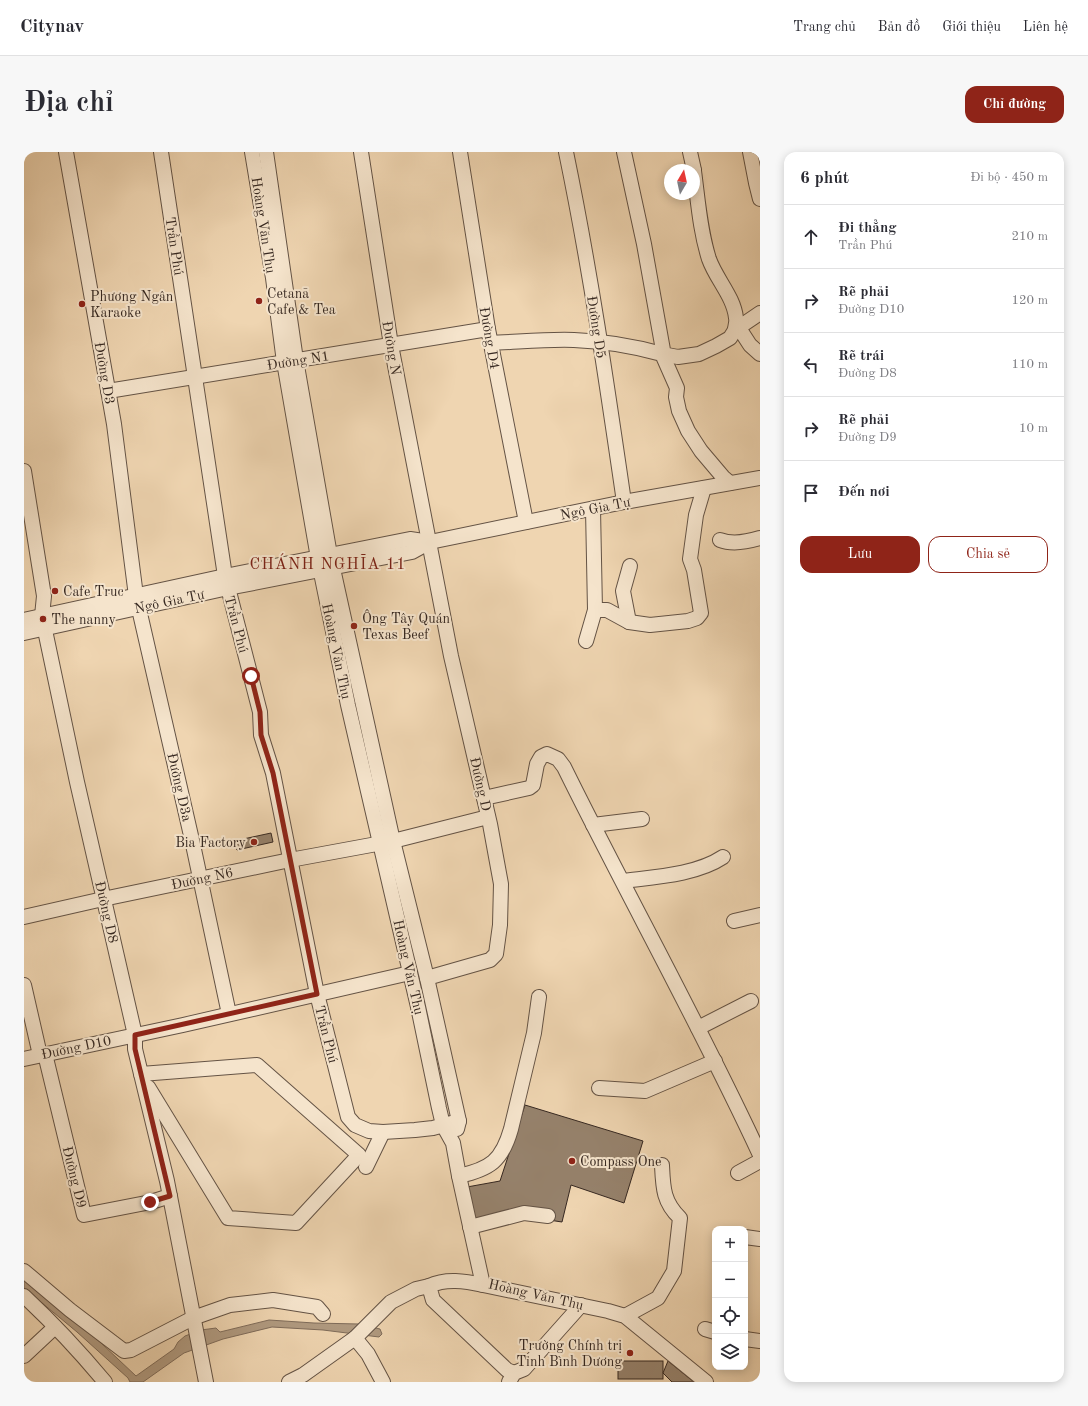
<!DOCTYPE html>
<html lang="vi">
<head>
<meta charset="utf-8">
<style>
  body { margin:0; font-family:"Old Standard TT",serif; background:#f7f7f7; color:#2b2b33 }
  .controls { position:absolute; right:12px; bottom:12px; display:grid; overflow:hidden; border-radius:8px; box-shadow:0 2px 10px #0003 }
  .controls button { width:36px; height:36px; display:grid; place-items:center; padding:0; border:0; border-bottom:1px solid #e1e1e2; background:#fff; color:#2b2b33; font:20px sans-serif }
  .compass { position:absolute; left:640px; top:12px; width:36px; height:36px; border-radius:50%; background:#fff; box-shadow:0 2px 10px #0003; rotate:9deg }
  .stop { position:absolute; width:12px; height:12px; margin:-9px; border:3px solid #8f2418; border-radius:50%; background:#fff }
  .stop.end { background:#8f2418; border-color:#fff; box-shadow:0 1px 4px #0008 }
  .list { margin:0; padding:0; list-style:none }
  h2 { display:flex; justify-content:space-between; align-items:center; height:52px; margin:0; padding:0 16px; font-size:17px }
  h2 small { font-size:13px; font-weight:400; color:#7c7c81 }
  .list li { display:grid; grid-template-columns:26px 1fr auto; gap:12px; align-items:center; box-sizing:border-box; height:64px; padding:0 16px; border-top:1px solid #e1e1e2 }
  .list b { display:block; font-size:15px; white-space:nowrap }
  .list p { margin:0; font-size:13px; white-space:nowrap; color:#7c7c81 }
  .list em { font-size:13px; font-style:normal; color:#7c7c81 }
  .actions { display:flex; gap:8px; padding:12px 16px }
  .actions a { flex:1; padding:9px 0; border:1px solid #8f2418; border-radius:12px; text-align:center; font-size:14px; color:#8f2418 }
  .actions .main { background:#8f2418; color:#fff }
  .icon { flex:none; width:22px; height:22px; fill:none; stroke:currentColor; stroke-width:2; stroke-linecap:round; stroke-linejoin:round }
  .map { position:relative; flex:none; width:736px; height:1230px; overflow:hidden; border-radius:12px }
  header { display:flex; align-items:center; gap:24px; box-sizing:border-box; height:56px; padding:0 20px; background:#fff; border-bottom:1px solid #e1e1e2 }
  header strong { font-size:19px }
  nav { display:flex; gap:22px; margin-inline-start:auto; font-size:14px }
  .intro { display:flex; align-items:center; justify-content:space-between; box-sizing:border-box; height:96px; padding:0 24px }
  h1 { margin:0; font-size:28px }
  .button { padding:10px 18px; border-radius:12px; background:#8f2418; color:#fff; font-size:14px; font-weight:700 }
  main { display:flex; gap:24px; padding:0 24px }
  aside { flex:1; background:#fff; border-radius:12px; box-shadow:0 2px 10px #0003 }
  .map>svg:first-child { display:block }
  .water { fill:#b09a80; stroke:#7f6c5a }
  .building { fill:#96826c; stroke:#362821 }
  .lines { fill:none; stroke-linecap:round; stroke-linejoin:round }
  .minor-casing { stroke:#645345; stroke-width:16 }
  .minor { stroke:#f5e4cc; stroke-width:14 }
  .route { stroke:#8f2418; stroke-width:5 }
  .poi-dot { fill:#8f2418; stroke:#f5e4cc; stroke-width:1.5 }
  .labels { text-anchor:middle; stroke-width:4; stroke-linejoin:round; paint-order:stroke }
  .street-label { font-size:14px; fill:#362821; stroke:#f5e4cc }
  .poi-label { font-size:14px; fill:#362821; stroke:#f5e4cc; text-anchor:start }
  .quarter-label { font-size:16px; letter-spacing:1px; fill:#7a1f14; stroke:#f5e4cc }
</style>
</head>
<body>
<header>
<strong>Citynav</strong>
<nav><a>Trang chủ</a><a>Bản đồ</a><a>Giới thiệu</a><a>Liên hệ</a></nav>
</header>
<div class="intro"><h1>Địa chỉ</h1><a class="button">Chỉ đường</a></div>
<main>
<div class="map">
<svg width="736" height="1230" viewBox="0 0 736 1230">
  <rect width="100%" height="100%" fill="#efd5b1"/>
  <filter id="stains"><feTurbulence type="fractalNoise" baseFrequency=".005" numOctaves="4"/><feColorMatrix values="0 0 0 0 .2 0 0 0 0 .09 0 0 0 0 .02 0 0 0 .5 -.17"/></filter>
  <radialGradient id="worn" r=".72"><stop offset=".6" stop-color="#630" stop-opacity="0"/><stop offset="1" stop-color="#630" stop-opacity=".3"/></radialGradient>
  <polygon class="water" points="0,1125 59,1174 112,1224 150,1197 154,1190 161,1184 177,1178 192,1176 196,1180 245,1168 290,1171 335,1172 356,1177 358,1182 355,1185 299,1178 248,1175 199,1187 160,1201 119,1230 106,1230 104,1226 53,1180 0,1136"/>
  <g class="building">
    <polygon points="247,681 249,690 213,698 210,689"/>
    <polygon points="501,953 619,989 600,1051 547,1033 538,1070 505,1065 453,1077 443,1035 476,1029"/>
    <rect x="594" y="1209" width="45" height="18"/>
    <polygon points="644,1209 670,1230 648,1230 639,1221"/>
  </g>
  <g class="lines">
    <defs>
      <g id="minor">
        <polyline points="42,0 90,272 112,444 168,688 205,862"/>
        <polyline points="137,0 201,424 236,560 237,583 249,621 293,842 324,965 331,973 345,979 359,980 391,978 409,976 435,969"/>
        <polyline points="228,0 249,126 260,210 294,406 324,553 394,855 415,956 419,973 429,991 435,1024 459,1133 584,1159 601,1164 682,1230"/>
        <polyline points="242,0 272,208 306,403 369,689 403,826 435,969 433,977"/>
        <polyline points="337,0 367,193 427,504 466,672 477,732 476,773 472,802 466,808 403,826"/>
        <polyline points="436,0 464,177 502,370"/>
        <path d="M542,0C566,116 583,233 600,350"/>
        <polyline points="600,0 620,92 639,198 638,202 654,205 675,202 692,194 706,186 711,178 736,161"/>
        <polyline points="666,0 670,18"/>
        <polyline points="726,0 732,31 736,47"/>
        <path d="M670,19C674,48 676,79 685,107C692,127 710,145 712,166C713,170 711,174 711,178"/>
        <polyline points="715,176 726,193 736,202"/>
        <path d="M466,191C494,190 522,187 550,188C580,189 609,194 638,202L653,236L652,245L655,259L664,279L677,299L699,325L706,331"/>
        <polyline points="84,239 464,177"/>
        <polyline points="0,319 20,444 18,464 53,630 111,883 111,897 143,1029 182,1230"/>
        <polyline points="569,357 571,458"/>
        <path d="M696,388C709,393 723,390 736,386"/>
        <polyline points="0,468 201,424 386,387 406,390"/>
        <polyline points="605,470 599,439 606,414"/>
        <polyline points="0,481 204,436 388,400 406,390 600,350 736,326"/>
        <polyline points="562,489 571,458 583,458 605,470 626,473 664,469 673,466 677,461 670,418 666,407 672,363 680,336"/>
        <path d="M460,646L505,636L509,633L513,612L517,605L523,602L534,607L540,615C604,745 675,871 736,1003"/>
        <polyline points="569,673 618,667"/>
        <path d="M599,729C630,725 672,723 699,705"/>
        <polyline points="0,765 79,747 266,708 369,689 464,665"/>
        <polyline points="710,769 736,763"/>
        <polyline points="0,833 16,903"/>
        <polyline points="674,876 727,849"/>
        <polyline points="21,902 60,1063 127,1050 146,1044"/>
        <polyline points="0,907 159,873 386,821"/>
        <polyline points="117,922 233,913 335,1003 272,1071 204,1066 124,935"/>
        <polyline points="575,936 621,939 691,909"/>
        <polyline points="342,1015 359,980"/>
        <polyline points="714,1021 736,1009"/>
        <path d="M435,1024C466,1017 478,1009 487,977L510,881L515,845"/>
        <polyline points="446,1075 500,1061 524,1064"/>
        <polyline points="721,1085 736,1087"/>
        <polyline points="0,1119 46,1158 100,1199 107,1198 169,1166 206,1153 249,1148 293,1155 299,1162"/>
        <path d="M459,1133C441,1129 422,1126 405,1134L409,1148L483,1218L490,1221"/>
        <path d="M0,1144C29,1171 56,1200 81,1230"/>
        <path d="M601,1164L634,1146L650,1119L656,1066C639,1050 639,1035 638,1013"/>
        <polyline points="681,1177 691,1180"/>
        <polyline points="331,1186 344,1202 359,1230"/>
        <polyline points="721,1187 736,1189"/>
        <polyline points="0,1204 31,1175"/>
        <polyline points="265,1230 279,1223 331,1186 367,1150 392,1137 405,1134"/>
        <polyline points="485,1230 490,1221 500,1217 557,1153"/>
      </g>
    </defs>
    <use href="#minor" class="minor-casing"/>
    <use href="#minor" class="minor"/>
  </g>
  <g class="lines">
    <polyline class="route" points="126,1050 146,1044 111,897 111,883 293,842 249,621 237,583 236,560 227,524"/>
  </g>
  <g class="poi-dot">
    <circle cx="235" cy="149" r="4"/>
    <circle cx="58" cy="152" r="4"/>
    <circle cx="31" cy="439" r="4"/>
    <circle cx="19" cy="467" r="4"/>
    <circle cx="330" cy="474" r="4"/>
    <circle cx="230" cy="690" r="4"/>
    <circle cx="548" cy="1009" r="4"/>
    <circle cx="606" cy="1201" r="4"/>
  </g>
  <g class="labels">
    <g class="street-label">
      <text transform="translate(240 73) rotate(81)" y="5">Hoàng Văn Thụ</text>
      <text transform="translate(151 94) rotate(81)" y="5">Trần Phú</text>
      <text transform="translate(573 175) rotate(81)" y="5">Đường D5</text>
      <text transform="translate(466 186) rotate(80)" y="5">Đường D4</text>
      <text transform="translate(368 196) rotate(80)" y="5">Đường N</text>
      <text transform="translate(274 208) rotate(-9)" y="5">Đường N1</text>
      <text transform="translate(81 221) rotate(80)" y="5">Đường D3</text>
      <text transform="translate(571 356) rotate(-11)" y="5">Ngô Gia Tự</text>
      <text transform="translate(145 449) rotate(-12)" y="5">Ngô Gia Tự</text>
      <text transform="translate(213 472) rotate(75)" y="5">Trần Phú</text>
      <text transform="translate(313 499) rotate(78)" y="5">Hoàng Văn Thụ</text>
      <text transform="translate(457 632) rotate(77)" y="5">Đường D</text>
      <text transform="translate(156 635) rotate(77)" y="5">Đường D3a</text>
      <text transform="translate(178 726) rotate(-12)" y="5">Đường N6</text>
      <text transform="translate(83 760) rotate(77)" y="5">Đường D8</text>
      <text transform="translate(385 815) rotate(77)" y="5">Hoàng Văn Thụ</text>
      <text transform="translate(303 882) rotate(76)" y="5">Trần Phú</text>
      <text transform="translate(52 895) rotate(-12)" y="5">Đường D10</text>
      <text transform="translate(51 1025) rotate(76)" y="5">Đường D9</text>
      <text transform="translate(512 1142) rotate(13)" y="5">Hoàng Văn Thụ</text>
    </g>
    <g class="poi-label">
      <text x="243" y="146">Cetanā<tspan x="243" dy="16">Cafe &amp; Tea</tspan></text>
      <text x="66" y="149">Phương Ngân<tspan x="66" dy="16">Karaoke</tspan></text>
      <text x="39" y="444">Cafe Truc</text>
      <text x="338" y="471">Ông Tây Quán<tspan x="338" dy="16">Texas Beef</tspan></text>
      <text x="27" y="472">The nanny</text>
      <text x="222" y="695" text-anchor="end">Bia Factory</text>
      <text x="556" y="1014">Compass One</text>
      <text x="598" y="1198" text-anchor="end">Trường Chính trị<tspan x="598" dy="16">Tỉnh Bình Dương</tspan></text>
    </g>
    <g class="quarter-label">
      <text x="304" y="417">CHÁNH NGHĨA 11</text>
    </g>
  </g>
  <rect width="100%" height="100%" filter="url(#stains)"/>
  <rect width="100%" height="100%" fill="url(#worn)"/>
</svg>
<div class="controls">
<button>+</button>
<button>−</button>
<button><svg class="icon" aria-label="locate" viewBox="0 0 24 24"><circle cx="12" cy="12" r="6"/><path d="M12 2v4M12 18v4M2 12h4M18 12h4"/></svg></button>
<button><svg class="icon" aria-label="layers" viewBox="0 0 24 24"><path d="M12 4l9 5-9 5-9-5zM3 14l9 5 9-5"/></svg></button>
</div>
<svg class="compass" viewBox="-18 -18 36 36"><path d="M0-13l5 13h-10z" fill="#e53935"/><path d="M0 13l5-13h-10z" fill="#7c7c81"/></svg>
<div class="stop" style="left:227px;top:524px"></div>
<div class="stop end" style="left:126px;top:1050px"></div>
</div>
<aside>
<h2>6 phút<small>Đi bộ · 450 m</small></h2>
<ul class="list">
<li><svg class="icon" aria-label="ahead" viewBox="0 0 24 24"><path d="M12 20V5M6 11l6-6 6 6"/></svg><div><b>Đi thẳng</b><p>Trần Phú</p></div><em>210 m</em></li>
<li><svg class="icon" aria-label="right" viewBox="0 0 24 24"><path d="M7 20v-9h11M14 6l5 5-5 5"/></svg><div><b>Rẽ phải</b><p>Đường D10</p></div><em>120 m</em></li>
<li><svg class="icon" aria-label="left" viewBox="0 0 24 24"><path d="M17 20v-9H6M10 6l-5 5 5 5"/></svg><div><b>Rẽ trái</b><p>Đường D8</p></div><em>110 m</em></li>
<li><svg class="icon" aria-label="right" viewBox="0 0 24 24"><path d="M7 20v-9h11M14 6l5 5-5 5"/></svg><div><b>Rẽ phải</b><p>Đường D9</p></div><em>10 m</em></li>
<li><svg class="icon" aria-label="arrive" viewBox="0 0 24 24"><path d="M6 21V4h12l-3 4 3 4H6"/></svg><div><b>Đến nơi</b></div></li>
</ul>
<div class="actions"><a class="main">Lưu</a><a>Chia sẻ</a></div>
</aside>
</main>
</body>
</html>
